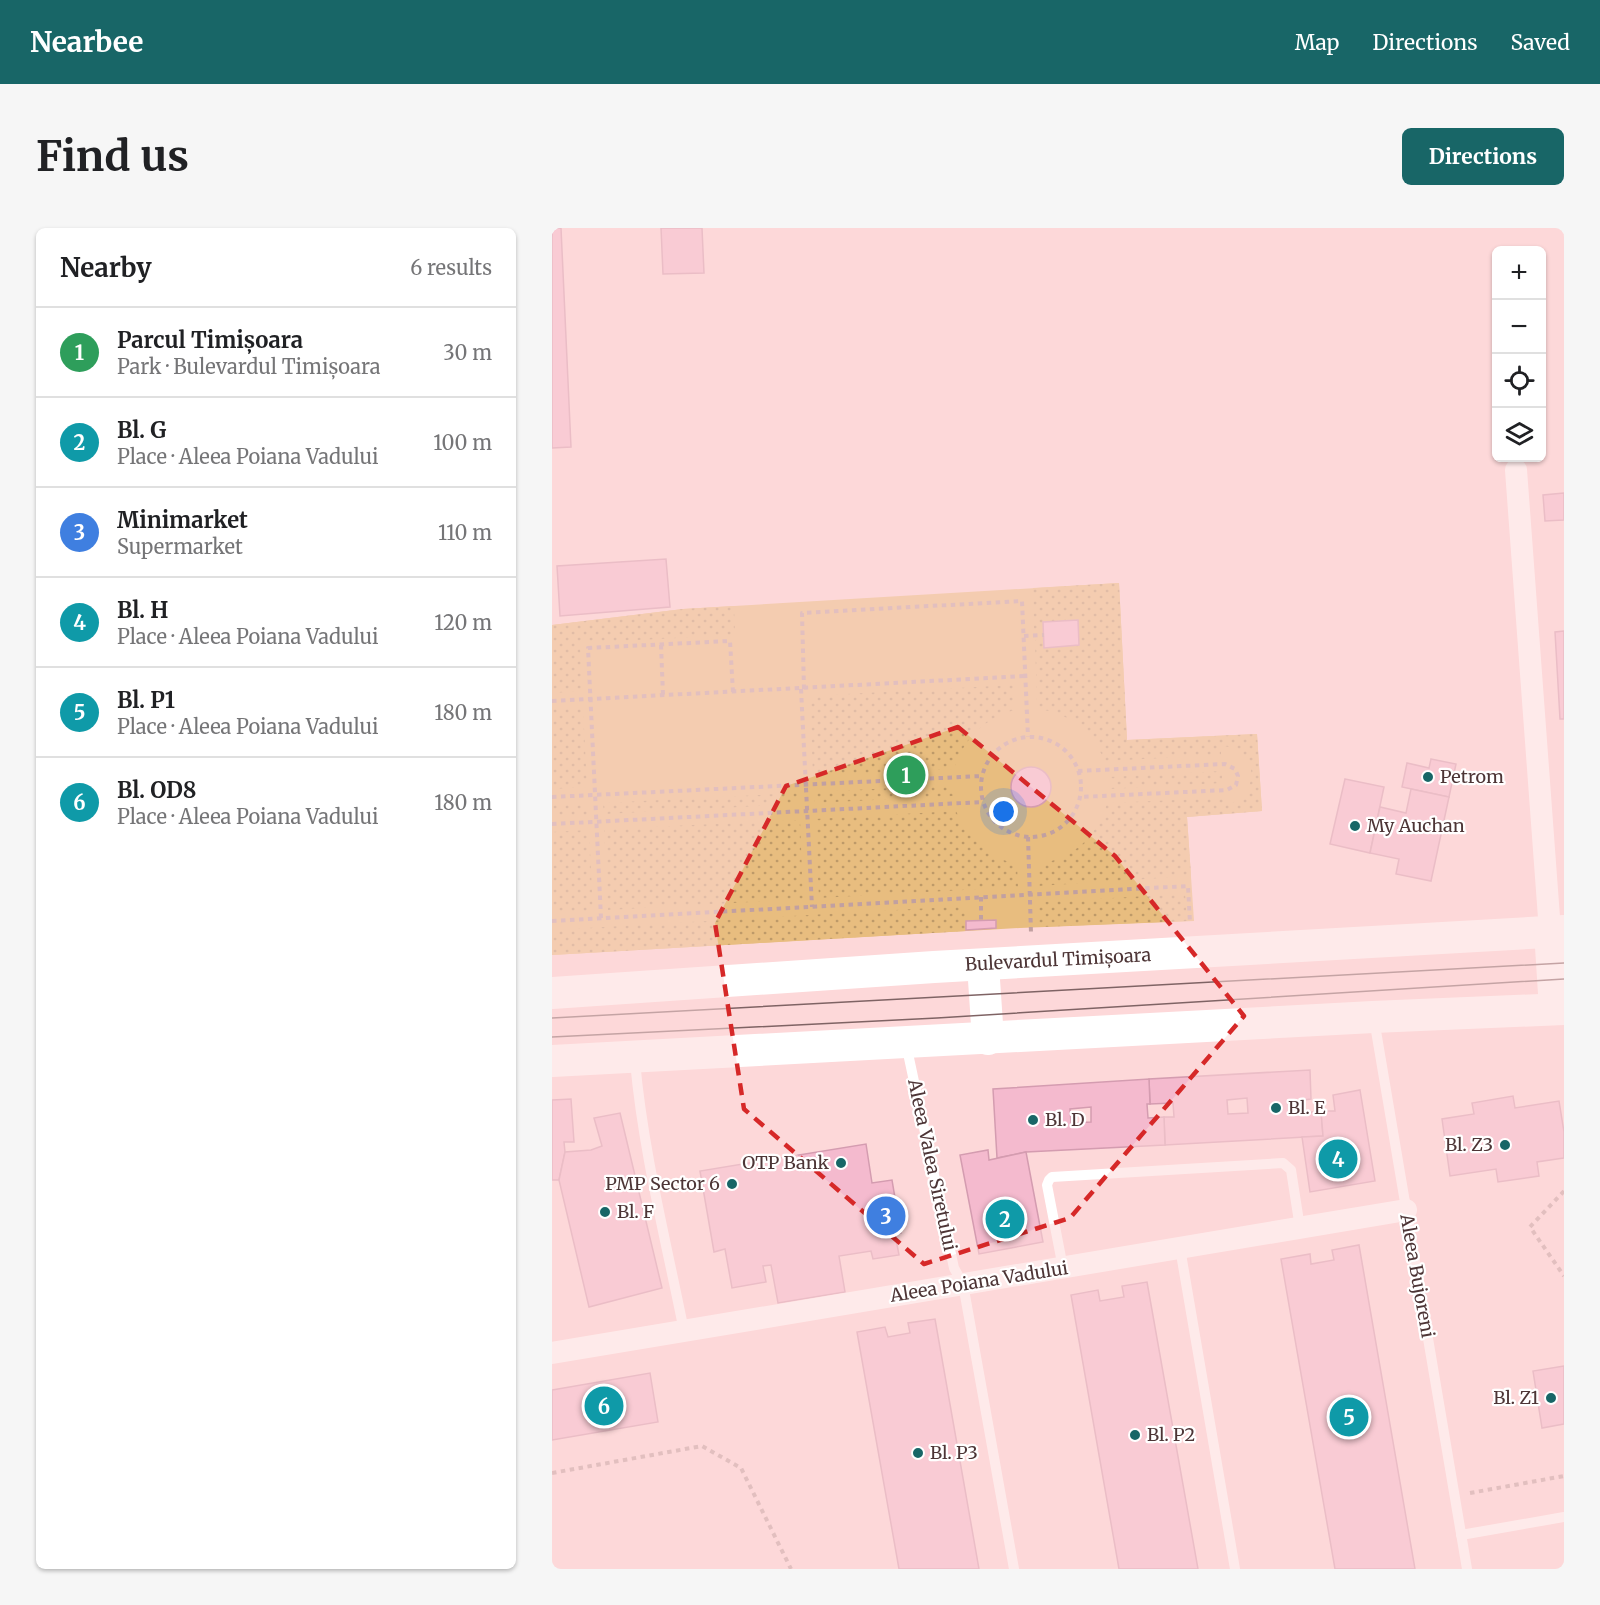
<!DOCTYPE html>
<html lang="en">
<head>
<meta charset="utf-8">
<style>
  body { margin:0; font-family:Merriweather,serif; background:#f6f6f6; color:#202124 }
  .controls { position:absolute; right:18px; top:18px; display:grid; overflow:hidden; border-radius:9px; box-shadow:0 2px 4px #0004 }
  .controls button { width:54px; height:54px; display:grid; place-items:center; padding:0; border:0; border-bottom:2px solid #e0e0e0; background:#fff; color:#202124; font:30px sans-serif }
  .you { position:absolute; left:452px; top:584px; width:21px; height:21px; margin:-15px; border:4px solid #fff; border-radius:50%; background:#1a73e8; box-shadow:0 0 0 9px #1a73e833 }
  .badge { display:grid; place-items:center; width:39px; height:39px; border-radius:50%; background:#186667; color:#fff; font-size:20px; font-weight:700 }
  .pin { position:absolute; translate:-50% -50%; border:3px solid #fff; box-shadow:0 2px 6px #0006 }
  .list { margin:0; padding:0; list-style:none }
  h2 { display:flex; justify-content:space-between; align-items:center; height:78px; margin:0; padding:0 24px; font-size:26px }
  h2 small { font-size:20px; font-weight:400; color:#757577 }
  .list li { display:grid; grid-template-columns:39px 1fr auto; gap:18px; align-items:center; box-sizing:border-box; height:90px; padding:0 24px; border-top:2px solid #e0e0e0 }
  .list b { display:block; font-size:22px; white-space:nowrap }
  .list p { margin:0; font-size:20px; white-space:nowrap; color:#757577 }
  .list em { font-size:20px; font-style:normal; color:#757577 }
  .icon { flex:none; width:33px; height:33px; fill:none; stroke:currentColor; stroke-width:2; stroke-linecap:round; stroke-linejoin:round }
  .map { position:relative; flex:none; width:1012px; height:1341px; overflow:hidden; border-radius:9px }
  header { display:flex; align-items:center; gap:36px; box-sizing:border-box; height:84px; padding:0 30px; background:#186667; color:#fff }
  header strong { font-size:28px }
  nav { display:flex; gap:33px; margin-inline-start:auto; font-size:21px }
  .intro { display:flex; align-items:center; justify-content:space-between; box-sizing:border-box; height:144px; padding:0 36px }
  h1 { margin:0; font-size:42px }
  .button { padding:15px 27px; border-radius:9px; background:#186667; color:#fff; font-size:21px; font-weight:700 }
  main { display:flex; gap:36px; padding:0 36px }
  aside { flex:1; background:#fff; border-radius:9px; box-shadow:0 2px 4px #0004 }
  .map>svg:first-child { display:block }
  .green { fill:#e8bd7f }
  .garden { fill:url(#garden-dots) }
  .building { fill:#f4bace; stroke:#d49cb0; stroke-width:1.5; fill-rule:evenodd }
  .lines { fill:none; stroke-linecap:round; stroke-linejoin:round }
  .path { stroke:#c1a0a1; stroke-width:4; stroke-dasharray:4.5 4.5; stroke-linecap:butt }
  .service { stroke:#fff; stroke-width:10 }
  .minor { stroke:#fff; stroke-width:22 }
  .secondary { stroke:#fff; stroke-width:32 }
  .tram { stroke:#7f6364; stroke-width:1.5 }
  .marked { fill:none; stroke:#d62828; stroke-width:4.5; stroke-dasharray:12 8; stroke-linejoin:round }
  .poi-dot { fill:#186667; stroke:#fff; stroke-width:2 }
  .labels { text-anchor:middle; stroke-width:4.5; stroke-linejoin:round; paint-order:stroke }
  .poi-label { font-size:18px; fill:#4d3536; stroke:#fff; text-anchor:start }
  .street-label { font-size:18px; fill:#4d3536; stroke:#fff }
</style>
</head>
<body>
<header>
<strong>Nearbee</strong>
<nav><a>Map</a><a>Directions</a><a>Saved</a></nav>
</header>
<div class="intro"><h1>Find us</h1><a class="button">Directions</a></div>
<main>
<aside>
<h2>Nearby<small>6 results</small></h2>
<ul class="list">
<li><span class="badge" style="background:#2e9e5b">1</span><div><b>Parcul Timișoara</b><p>Park · Bulevardul Timișoara</p></div><em>30 m</em></li>
<li><span class="badge" style="background:#0f9aa8">2</span><div><b>Bl. G</b><p>Place · Aleea Poiana Vadului</p></div><em>100 m</em></li>
<li><span class="badge" style="background:#3f7fe0">3</span><div><b>Minimarket</b><p>Supermarket</p></div><em>110 m</em></li>
<li><span class="badge" style="background:#0f9aa8">4</span><div><b>Bl. H</b><p>Place · Aleea Poiana Vadului</p></div><em>120 m</em></li>
<li><span class="badge" style="background:#0f9aa8">5</span><div><b>Bl. P1</b><p>Place · Aleea Poiana Vadului</p></div><em>180 m</em></li>
<li><span class="badge" style="background:#0f9aa8">6</span><div><b>Bl. OD8</b><p>Place · Aleea Poiana Vadului</p></div><em>180 m</em></li>
</ul>
</aside>
<div class="map">
<svg width="1012" height="1341" viewBox="0 0 1012 1341">
  <defs>
    <pattern id="garden-dots" width="8" height="8" patternUnits="userSpaceOnUse" patternTransform="scale(1.5)"><rect width="8" height="8" fill="#e8bd7f"/><path d="M2 2h.1M6 6h.1" fill="none" stroke="#be9a69" stroke-width="1.8" stroke-linecap="round"/></pattern>
  </defs>
  <rect width="100%" height="100%" fill="#fdd8d9"/>
  <polygon class="green" points="567,355 575,512 705,506 710,583 635,589 642,693 468,700 0,727 0,397 131,381"/>
  <g class="garden">
    <path d="M567,355L575,512L705,506L710,583L635,589L639,648L486,658V636C521,631 545,609 555,575L671,570L672,578C710,569 708,519 669,518V527L553,533C540,504 517,484 485,481L483,412L492,411L493,419L527,417L526,393L492,402L482,403L481,360Z"/>
    <polygon points="182,378 183,407 28,415 30,463 0,465 0,397 131,381"/>
    <path d="M461,457L462,482C432,491 412,510 402,541L261,548L258,468Z"/>
    <polygon points="31,480 35,559 0,561 0,481"/>
    <polygon points="670,543 670,555 557,561 557,549"/>
    <polygon points="400,557 401,568 263,575 262,564"/>
    <polygon points="246,565 247,576 52,586 51,575"/>
    <polygon points="35,575 36,587 0,589 0,577"/>
    <path d="M404,583C416,610 436,630 465,636L466,659L267,670L263,591Z"/>
    <polygon points="248,592 251,671 56,682 52,601"/>
    <polygon points="37,602 41,683 0,685 0,604"/>
    <polygon points="633,666 635,693 487,699 487,674"/>
    <polygon points="413,678 414,703 0,727 0,702"/>
  </g>
  <g class="building">
    <polygon points="0,0 9,0 19,219 0,220"/>
    <polygon points="109,0 150,0 152,45 111,46"/>
    <polygon points="1012,265 1012,292 993,293 991,267"/>
    <polygon points="114,331 118,379 8,388 5,338"/>
    <polygon points="526,392 527,417 492,420 491,394"/>
    <polygon points="1012,403 1012,491 1008,491 1003,404"/>
    <polygon points="879,531 904,536 897,569 850,559 855,535 877,540"/>
    <circle cx="479" cy="559" r="20"/>
    <polygon points="793,551 832,559 818,625 778,616"/>
    <polygon points="859,561 897,569 879,653 844,646 847,631 818,625 828,579 854,585"/>
    <polygon points="444,692 444,700 414,702 414,693"/>
    <path d="M758,842L759,871L752,872L753,885L769,883L771,908L613,917L612,889H622L621,875L598,876L597,851ZM695,870L696,885L676,886L675,872Z"/>
    <path d="M597,851L598,876H595L596,890L612,889L613,917L474,924L445,930L441,861ZM539,879V894L519,895L518,881Z"/>
    <polygon points="808,862 823,953 758,964 750,909 771,908 769,883 783,883 781,867"/>
    <polygon points="961,868 963,880 1007,873 1012,904 1012,930 985,934 987,948 946,954 944,941 898,948 890,891 922,886 920,875"/>
    <polygon points="19,871 22,914 12,914 13,924 7,952 0,952 0,872"/>
    <polygon points="68,885 110,1060 37,1079 7,952 13,924 39,922 50,918 42,890"/>
    <polygon points="314,916 320,955 340,952 349,1005 343,1006 347,1027 321,1031 319,1023 287,1028 293,1064 226,1075 219,1037 211,1038 214,1054 180,1060 173,1021 162,1024 148,943"/>
    <polygon points="436,922 437,932 474,924 491,1014 427,1026 408,927"/>
    <polygon points="807,1017 863,1341 783,1341 729,1031 758,1026 759,1036 782,1032 780,1022"/>
    <polygon points="595,1054 646,1341 567,1341 519,1067 546,1062 548,1073 572,1069 570,1058"/>
    <polygon points="383,1091 427,1341 347,1341 305,1104 333,1099 336,1109 358,1105 356,1095"/>
    <polygon points="1012,1138 1012,1196 990,1200 981,1143"/>
    <polygon points="98,1145 106,1194 0,1212 0,1162"/>
  </g>
  <g class="lines">
    <g class="path">
      <polyline points="472,408 492,407"/>
      <polyline points="109,417 111,467"/>
      <polyline points="249,461 260,679"/>
      <polyline points="252,461 250,385 470,373 476,509"/>
      <polyline points="0,473 474,448"/>
      <circle cx="479" cy="559" r="50"/>
      <polyline points="526,543 673,536 683,541 686,548 684,557 675,562 528,569"/>
      <polyline points="0,569 430,548"/>
      <polyline points="0,596 431,574"/>
      <polyline points="476,609 479,705"/>
      <polyline points="429,669 429,693"/>
      <polyline points="49,690 36,420 178,413 181,464"/>
      <polyline points="0,693 636,658 638,695"/>
      <polyline points="1012,963 978,999 1012,1048"/>
      <polyline points="0,1245 150,1218 189,1240 239,1341"/>
      <polyline points="918,1265 1012,1248"/>
    </g>
    <g class="service">
      <polyline points="822,791 915,1341"/>
      <polyline points="354,816 402,1040 411,1056 462,1341"/>
      <path d="M83,833C91,923 114,1013 132,1103"/>
      <polyline points="628,1020 683,1341"/>
      <polyline points="511,1040 495,957 497,952 500,949 731,935 739,942 748,1000"/>
      <polyline points="909,1307 1012,1289"/>
    </g>
    <g class="minor">
      <polyline points="964,242 998,703"/>
      <polyline points="0,1125 854,982"/>
    </g>
    <g class="secondary">
      <polyline points="998,703 1003,781"/>
      <polyline points="431,737 436,811"/>
      <polyline points="0,765 382,739 1012,703"/>
      <polyline points="0,833 821,789 1012,781"/>
    </g>
    <g class="tram">
      <polyline points="0,790 1012,735"/>
      <polyline points="0,809 385,790 1012,751"/>
    </g>
  </g>
  <path d="M0 0H1012V1341H0ZM406,499L563,628L692,788L518,990L372,1036L192,881L163,695L234,558Z" fill="#fdd8d9" fill-opacity=".55" fill-rule="evenodd"/>
  <path class="marked" d="M406,499L563,628L692,788L518,990L372,1036L192,881L163,695L234,558Z"/>
  <g class="poi-dot">
    <circle cx="876" cy="549" r="6"/>
    <circle cx="803" cy="598" r="6"/>
    <circle cx="724" cy="880" r="6"/>
    <circle cx="481" cy="892" r="6"/>
    <circle cx="953" cy="917" r="6"/>
    <circle cx="289" cy="935" r="6"/>
    <circle cx="180" cy="956" r="6"/>
    <circle cx="53" cy="984" r="6"/>
    <circle cx="999" cy="1170" r="6"/>
    <circle cx="583" cy="1207" r="6"/>
    <circle cx="366" cy="1225" r="6"/>
  </g>
  <g class="labels">
    <g class="poi-label">
      <text x="888" y="555">Petrom</text>
      <text x="815" y="604">My Auchan</text>
      <text x="736" y="886">Bl. E</text>
      <text x="493" y="898">Bl. D</text>
      <text x="941" y="923" text-anchor="end">Bl. Z3</text>
      <text x="277" y="941" text-anchor="end">OTP Bank</text>
      <text x="168" y="962" text-anchor="end">PMP Sector 6</text>
      <text x="65" y="990">Bl. F</text>
      <text x="987" y="1176" text-anchor="end">Bl. Z1</text>
      <text x="595" y="1213">Bl. P2</text>
      <text x="378" y="1231">Bl. P3</text>
    </g>
    <g class="street-label">
      <text transform="translate(506 732) rotate(-3)" y="6">Bulevardul Timișoara</text>
      <text transform="translate(380 937) rotate(78)" y="6">Aleea Valea Siretului</text>
      <text transform="translate(865 1048) rotate(80)" y="6">Aleea Bujoreni</text>
      <text transform="translate(427 1054) rotate(-9)" y="6">Aleea Poiana Vadului</text>
    </g>
  </g>
</svg>
<div class="controls">
<button>+</button>
<button>−</button>
<button><svg class="icon" aria-label="locate" viewBox="0 0 24 24"><circle cx="12" cy="12" r="6"/><path d="M12 2v4M12 18v4M2 12h4M18 12h4"/></svg></button>
<button><svg class="icon" aria-label="layers" viewBox="0 0 24 24"><path d="M12 4l9 5-9 5-9-5zM3 14l9 5 9-5"/></svg></button>
</div>
<div class="you"></div>
<div class="pin badge" style="left:354px;top:547px;background:#2e9e5b">1</div>
<div class="pin badge" style="left:453px;top:991px;background:#0f9aa8">2</div>
<div class="pin badge" style="left:334px;top:988px;background:#3f7fe0">3</div>
<div class="pin badge" style="left:786px;top:931px;background:#0f9aa8">4</div>
<div class="pin badge" style="left:797px;top:1189px;background:#0f9aa8">5</div>
<div class="pin badge" style="left:52px;top:1178px;background:#0f9aa8">6</div>
</div>
</main>
</body>
</html>
